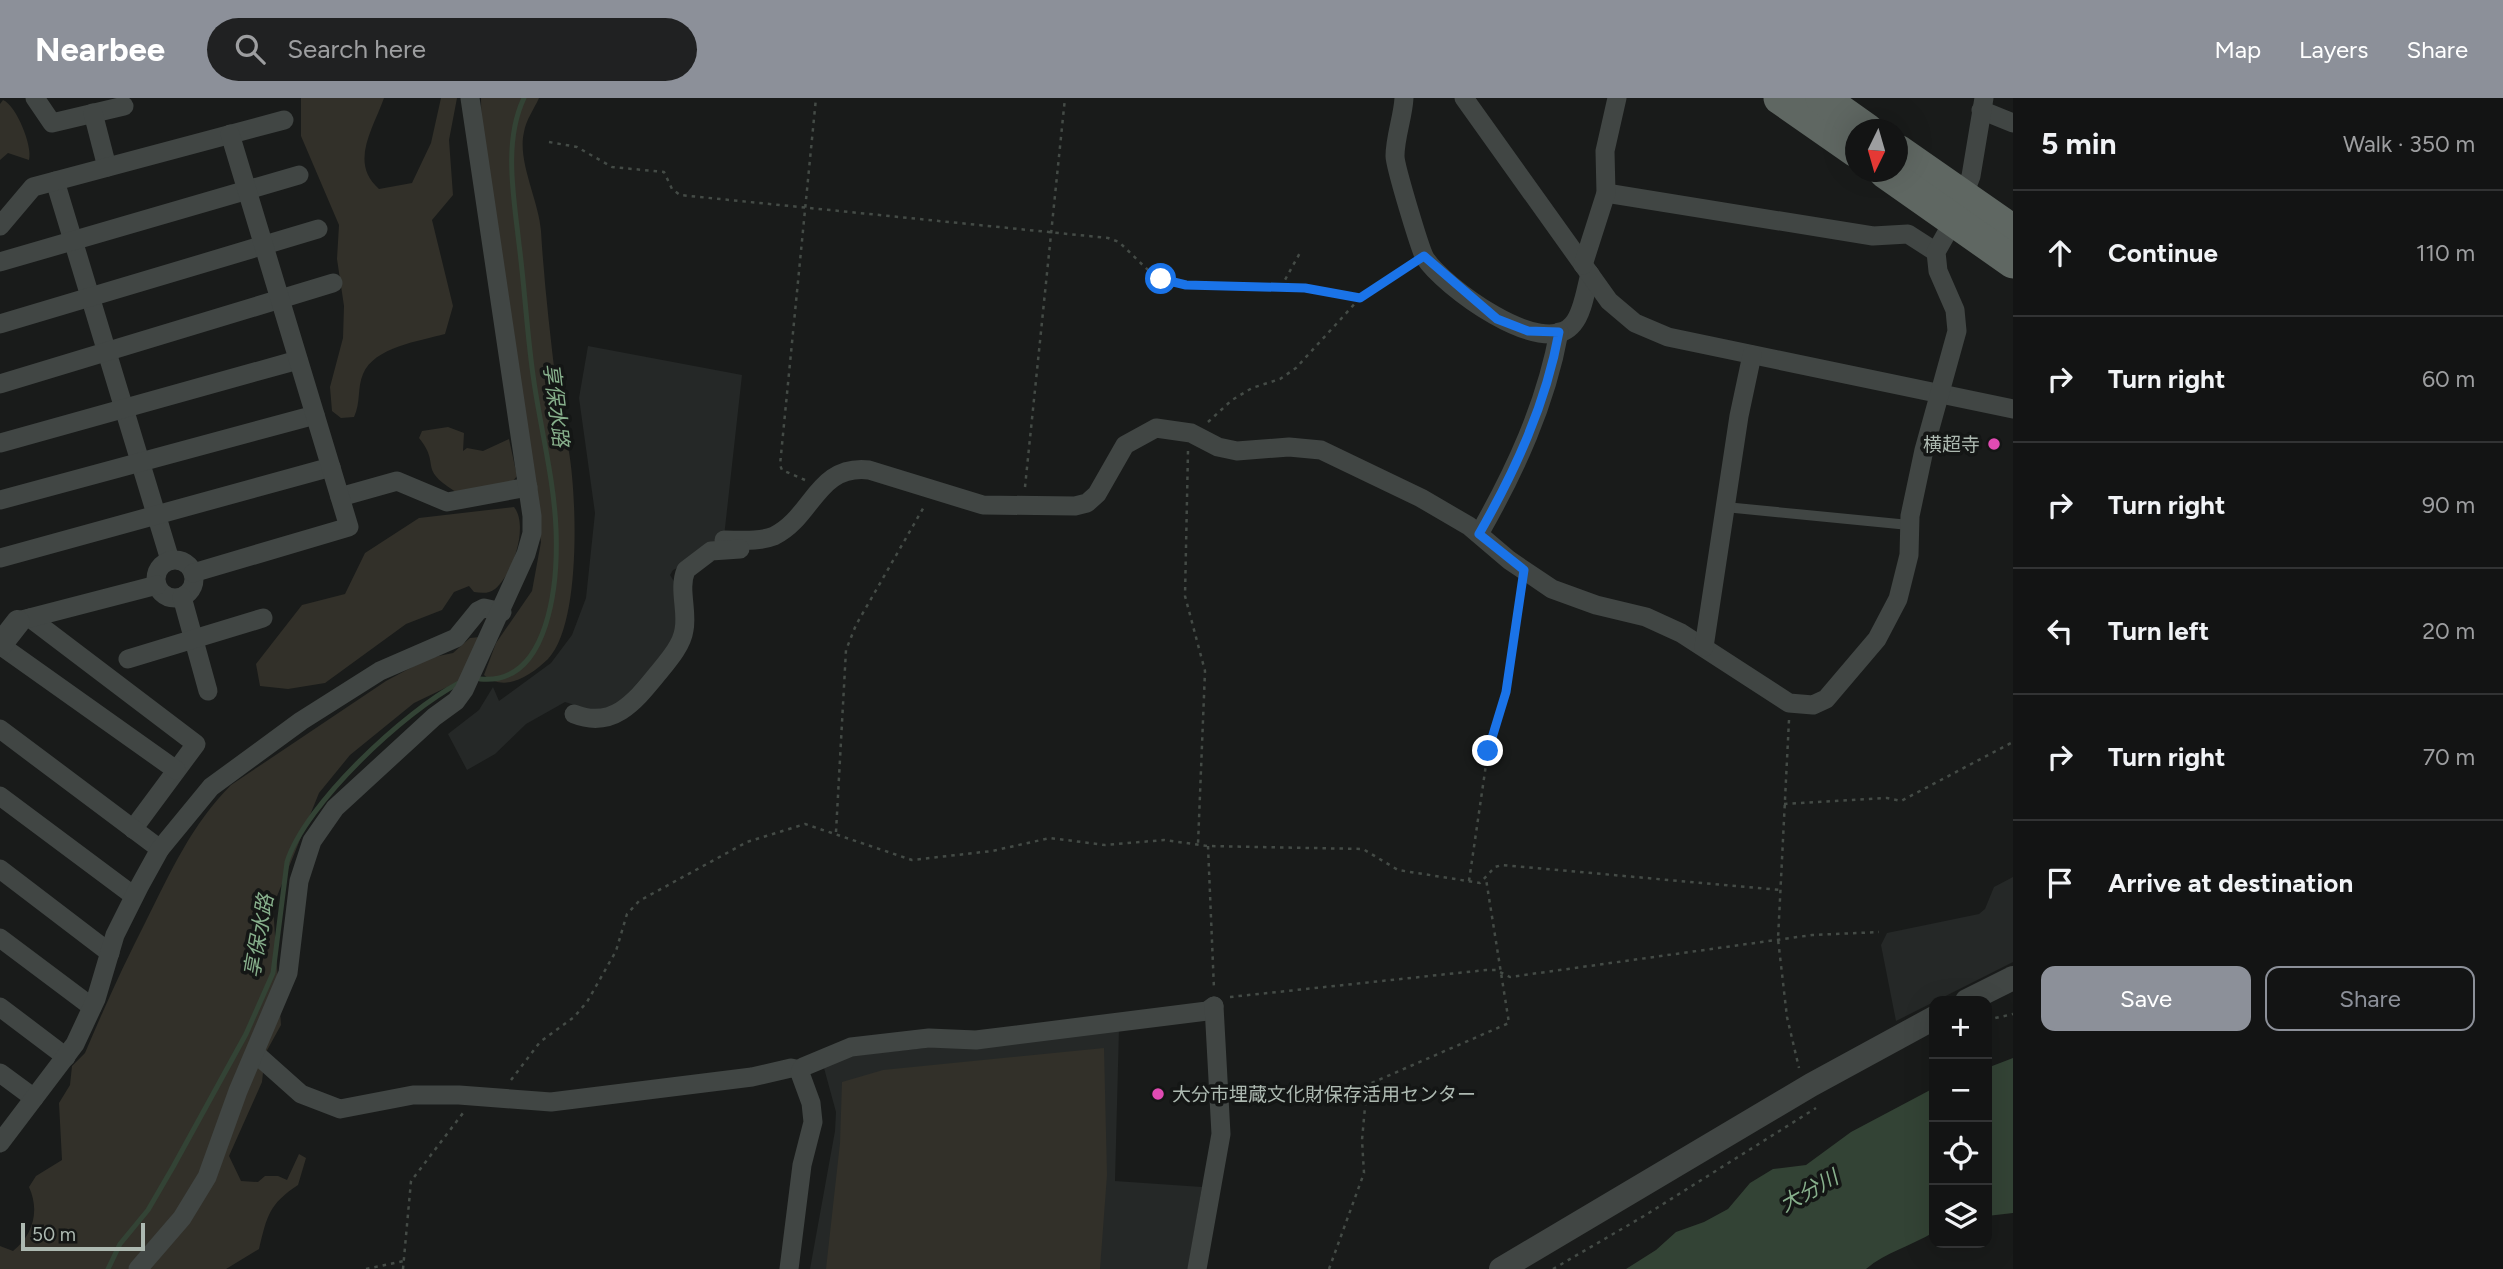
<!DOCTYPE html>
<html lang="en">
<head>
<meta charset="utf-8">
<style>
  body { margin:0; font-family:Figtree,"Noto Sans JP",sans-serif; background:#202122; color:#f1f3f6 }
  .controls { position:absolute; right:21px; bottom:21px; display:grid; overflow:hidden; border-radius:14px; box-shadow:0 7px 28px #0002 }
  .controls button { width:63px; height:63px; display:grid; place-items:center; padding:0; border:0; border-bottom:2px solid #323334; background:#131414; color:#f1f3f6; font:35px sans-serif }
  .compass { position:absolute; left:1845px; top:21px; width:63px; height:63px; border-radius:50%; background:#131414; box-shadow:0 7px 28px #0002; rotate:185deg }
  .scale { position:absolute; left:21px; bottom:18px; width:124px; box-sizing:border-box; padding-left:7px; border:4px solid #adb9b1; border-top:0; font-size:19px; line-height:24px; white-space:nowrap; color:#adb9b1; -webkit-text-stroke:5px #141615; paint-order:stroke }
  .stop { position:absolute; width:21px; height:21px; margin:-16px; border:5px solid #1a73e8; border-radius:50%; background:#fff }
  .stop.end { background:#1a73e8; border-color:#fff; box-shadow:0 2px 7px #0008 }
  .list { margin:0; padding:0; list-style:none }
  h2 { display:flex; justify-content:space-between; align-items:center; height:91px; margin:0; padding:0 28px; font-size:30px }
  h2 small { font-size:23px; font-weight:400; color:#9d9ea0 }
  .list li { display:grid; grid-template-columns:46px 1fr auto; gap:21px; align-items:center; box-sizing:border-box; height:126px; padding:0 28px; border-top:2px solid #323334 }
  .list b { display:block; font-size:26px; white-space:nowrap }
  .list em { font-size:23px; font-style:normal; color:#9d9ea0 }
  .actions { display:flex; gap:14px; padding:21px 28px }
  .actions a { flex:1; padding:16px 0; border:2px solid #8c9099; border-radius:14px; text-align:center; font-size:24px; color:#8c9099 }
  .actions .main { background:#8c9099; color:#fff }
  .icon { flex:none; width:38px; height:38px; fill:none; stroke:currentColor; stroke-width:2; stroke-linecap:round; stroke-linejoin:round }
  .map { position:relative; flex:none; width:2013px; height:1171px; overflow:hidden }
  header { display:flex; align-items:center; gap:42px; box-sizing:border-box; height:98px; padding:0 35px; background:#8c9099; color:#fff }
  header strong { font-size:33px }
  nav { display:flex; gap:38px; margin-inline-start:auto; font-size:24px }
  .search { width:490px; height:63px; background:#202122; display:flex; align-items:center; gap:18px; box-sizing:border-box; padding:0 24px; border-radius:38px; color:#9d9ea0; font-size:26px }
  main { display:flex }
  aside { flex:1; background:#131414 }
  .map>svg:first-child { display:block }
  .built { fill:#252827 }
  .green { fill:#323029 }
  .water { fill:#334335 }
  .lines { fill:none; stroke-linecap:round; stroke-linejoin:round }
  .stream { stroke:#334335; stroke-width:5 }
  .path { stroke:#444b46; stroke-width:2.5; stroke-dasharray:3.5 5; stroke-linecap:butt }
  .service { stroke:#414644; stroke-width:10 }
  .minor { stroke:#414644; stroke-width:19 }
  .tertiary { stroke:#414644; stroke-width:24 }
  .trunk { stroke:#5f6762; stroke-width:33 }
  .route { stroke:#1a73e8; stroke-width:9 }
  .poi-dot { fill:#e14bb3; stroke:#141615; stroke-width:2.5 }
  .labels { text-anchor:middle; stroke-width:7; stroke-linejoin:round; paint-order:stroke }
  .poi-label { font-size:19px; fill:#adb9b1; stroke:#141615; text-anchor:end }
  .water-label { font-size:21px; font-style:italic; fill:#87b08c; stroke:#141615 }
</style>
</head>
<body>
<header>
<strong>Nearbee</strong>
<div class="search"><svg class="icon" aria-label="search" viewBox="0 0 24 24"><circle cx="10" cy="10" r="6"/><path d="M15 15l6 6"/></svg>Search here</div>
<nav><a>Map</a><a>Layers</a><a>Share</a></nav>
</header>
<main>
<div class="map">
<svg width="2013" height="1171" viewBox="0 0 2013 1171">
  <rect width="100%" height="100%" fill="#191b1a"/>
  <g class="built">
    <polygon points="588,248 742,277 723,448 673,472 670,477 678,490 680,528 671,547 616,609 591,612 565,604 526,626 495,656 467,672 448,636 479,612 493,589 499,603 551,565 572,537 586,500 595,415 579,300"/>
    <polygon points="2013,779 2013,864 1896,923 1881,847 1887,835 1979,816 1985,811 1994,789"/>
    <polygon points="1119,930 1115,1083 1202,1089 1188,1171 810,1171 835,1033 836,1014 824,970 848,958"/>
  </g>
  <g class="green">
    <path d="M301,0H384C373,31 349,65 379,91L412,85L431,45L441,0H457L449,42L453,97L432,122L453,208L445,236C420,243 374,249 363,276C357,290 361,304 354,319L341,320L332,313L330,289L343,240L344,208L337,161L339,127L301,38Z"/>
    <path d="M481,0H539C534,11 526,22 524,34C517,63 539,103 541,133C544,184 550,235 556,286C559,309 565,331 569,354C577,401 581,527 548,561C530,578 505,595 484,577L496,545L532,493L541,444L482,62Z"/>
    <path d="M3,2C16,7 33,48 29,62L8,55L0,62V6Z"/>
    <path d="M448,329L464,335L463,353L467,350L483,353L509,341L517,378L510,387L458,395C416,370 442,368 419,340L422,333Z"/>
    <path d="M514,409C529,428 513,476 495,491C489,496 481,495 474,494L469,488L454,494L442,512L406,526L325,585L288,591L260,588L256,566L302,507L345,496L365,455L419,420Z"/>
    <path d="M480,539L466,580L414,605L350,657L319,695L273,808L281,927L265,956L262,984L229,1058L241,1083L258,1084L265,1078H278L287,1082L299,1056L306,1060L298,1087C269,1106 267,1118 259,1151L226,1171H0V1148L13,1153C33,1137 40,1113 29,1089L36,1078L62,1062L59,1005L70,987L72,968L85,955C104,910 124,866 146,823C171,773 192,726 231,687L386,583L429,560L453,555L470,540Z"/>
    <polygon points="1104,950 1107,1077 1100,1171 826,1171 840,1045 842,984 883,972"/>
  </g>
  <g class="water">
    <polygon points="2013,960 2013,1115 1987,1118 1987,970"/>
    <path d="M1934,990V1134C1911,1148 1886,1154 1866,1171H1626L1656,1152L1676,1134L1704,1124L1728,1111L1750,1085L1773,1071L1806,1067L1851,1034Z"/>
  </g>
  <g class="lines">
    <g class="stream">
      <path d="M480,581C551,588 558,481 556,431C554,382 541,332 534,284C527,238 525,192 519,146C514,100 503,44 524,0"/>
      <path d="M108,1171L120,1146L148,1112L173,1069L246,936L273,875L287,764C305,706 405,613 459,585"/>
    </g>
    <g class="path">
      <polyline points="549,44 577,49 612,69 664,74 672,91 680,97 1108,140 1119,144 1149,173 1169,184 1305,190 1360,200"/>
      <polyline points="1281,189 1301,153"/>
      <polyline points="1208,324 1232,302 1252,290 1280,281 1296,270 1360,200 1409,167"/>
      <polyline points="1188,353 1185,498 1205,573 1198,746"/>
      <polyline points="805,382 782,372 780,367 816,0"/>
      <polyline points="1025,389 1065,0"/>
      <polyline points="1789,622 1778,841 1787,919 1799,970"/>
      <polyline points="1784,706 1887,700 1901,703 2013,644"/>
      <polyline points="836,734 846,552 856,527 925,407"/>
      <polyline points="1208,748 1214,891"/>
      <polyline points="1469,783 1488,653 1504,602 1522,491"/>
      <polyline points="1230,899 1486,872 1496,872 1510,879 1812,837 1879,834"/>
      <polyline points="1987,922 2013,916"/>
      <polyline points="511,982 540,944 574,919 587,904 616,853 627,816 639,803 747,744 805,726 912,762 992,753 1050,740 1105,747 1164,742 1208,748 1363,751 1398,772 1480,785 1495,769 1502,767 1780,792"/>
      <polyline points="366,1171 404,1163"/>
      <polyline points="403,1171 411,1083 463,1015"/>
      <polyline points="1329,1171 1364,1075 1362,1042 1367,987 1509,925 1486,781"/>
      <polyline points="1553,1171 1644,1118 1816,1010"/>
    </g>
    <polyline class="service" points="1725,409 1909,427"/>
    <g class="minor">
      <polyline points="35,0 52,25 124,8"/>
      <path d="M1404,0C1403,19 1395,39 1395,58C1395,68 1420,151 1425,160C1442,187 1543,263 1573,226C1583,215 1586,190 1590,176"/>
      <polyline points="1464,0 1609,203 1635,225 1668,239 2013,311"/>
      <polyline points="1981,12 2013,25"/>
      <polyline points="93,15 107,69"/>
      <polyline points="55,83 170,462"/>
      <polyline points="1606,95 1873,138 1908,136 1936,154"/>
      <polyline points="0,128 33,89 284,22"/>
      <polyline points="0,164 299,77"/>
      <polyline points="1583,167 1606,95 1605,53 1617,0"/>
      <polyline points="0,226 318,131"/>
      <polyline points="0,286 333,185"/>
      <polyline points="0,345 298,262"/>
      <polyline points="340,399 397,383 447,404 528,389"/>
      <polyline points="0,402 315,317"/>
      <path d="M1479,436C1515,373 1546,306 1559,234"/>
      <path d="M724,442C740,442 759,444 774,438C813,419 817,366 869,372L983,407L1075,408L1087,405L1097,396L1125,347L1156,330L1191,335L1218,349L1237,353L1289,349L1321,352L1421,400L1469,428L1509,462L1552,491L1596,507L1646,519L1681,535L1789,605L1813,607L1826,601L1877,541L1898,501L1909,457L1910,418L1924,352L1957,233L1955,212L1938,173L1936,154L1954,122L1971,78L1984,0"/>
      <polyline points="0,460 331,369"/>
      <circle cx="175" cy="481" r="19"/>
      <polyline points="193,475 349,429 230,36"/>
      <polyline points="182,499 208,593"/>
      <polyline points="30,520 196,646 133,731"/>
      <polyline points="22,522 157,487"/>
      <polyline points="0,547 176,672"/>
      <polyline points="1704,549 1739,318 1752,257"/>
      <polyline points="128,561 263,520"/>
      <path d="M574,616C614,632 636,602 659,574C668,563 682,547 684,532C688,513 678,491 686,472L711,453L740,451"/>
      <polyline points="0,631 160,751"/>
      <polyline points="0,698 134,798"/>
      <polyline points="0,771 110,855"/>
      <polyline points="0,840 92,909"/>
      <polyline points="0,909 66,959"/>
      <polyline points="255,955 301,996 340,1011 413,997 459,997 551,1004 752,979 791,970 801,972"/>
      <polyline points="0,975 34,1000"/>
      <polyline points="0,1045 75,946 96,901 115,837 139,789 160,751 211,689 301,623 380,573 456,540 478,513 484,510 502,514"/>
      <polyline points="138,1171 182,1120 207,1079 238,993 288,875 299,783 312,743 335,710 434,619 456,603 464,592 526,456 532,435 532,418 470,0"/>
      <polyline points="789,1171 802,1067 813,1024 811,1005 800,975 803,969 851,949 929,940 976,942 1207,913 1214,908"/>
      <polyline points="1197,1171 1221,1036 1214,908"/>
    </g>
    <g class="tertiary">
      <polyline points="0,547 18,524"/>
      <polyline points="1967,903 2013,880"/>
      <polyline points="1501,1171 1811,987 1934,920"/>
    </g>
    <g class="trunk">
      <polyline points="1780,0 1856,53"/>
      <polyline points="1822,0 1867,32"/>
      <polyline points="1898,53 2013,133"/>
      <polyline points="1885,74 2013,164"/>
    </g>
  </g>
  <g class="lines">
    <path class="route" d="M1161,181L1186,187L1305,190L1360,200L1424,158L1497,221L1528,233L1559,234C1546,306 1515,373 1479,436L1524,472L1506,594L1488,653"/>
  </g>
  <g class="poi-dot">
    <circle cx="1994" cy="346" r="7"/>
    <circle cx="1158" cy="996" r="7"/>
  </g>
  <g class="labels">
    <g class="poi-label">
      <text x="1980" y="353">横超寺</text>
      <text x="1172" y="1003" text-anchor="start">大分市埋蔵文化財保存活用センター</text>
    </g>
    <g class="water-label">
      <text transform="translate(556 307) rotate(83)" y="7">享保水路</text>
      <text transform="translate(259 838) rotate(-80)" y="7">享保水路</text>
      <text transform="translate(1809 1093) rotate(-29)" y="7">大分川</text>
    </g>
  </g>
</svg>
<div class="controls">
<button>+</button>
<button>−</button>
<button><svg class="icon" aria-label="locate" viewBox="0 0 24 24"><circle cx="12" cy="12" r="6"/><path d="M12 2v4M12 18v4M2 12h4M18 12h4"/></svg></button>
<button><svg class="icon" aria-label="layers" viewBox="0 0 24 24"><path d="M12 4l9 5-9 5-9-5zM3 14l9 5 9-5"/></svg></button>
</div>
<svg class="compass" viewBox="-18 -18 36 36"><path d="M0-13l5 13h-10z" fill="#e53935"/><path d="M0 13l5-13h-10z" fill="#9d9ea0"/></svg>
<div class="scale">50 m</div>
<div class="stop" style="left:1161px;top:181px"></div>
<div class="stop end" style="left:1488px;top:653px"></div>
</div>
<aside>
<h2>5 min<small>Walk · 350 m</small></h2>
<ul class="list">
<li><svg class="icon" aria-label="ahead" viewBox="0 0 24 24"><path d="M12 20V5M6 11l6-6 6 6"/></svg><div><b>Continue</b></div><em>110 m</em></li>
<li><svg class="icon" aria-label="right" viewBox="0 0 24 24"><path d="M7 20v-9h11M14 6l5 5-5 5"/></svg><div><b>Turn right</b></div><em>60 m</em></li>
<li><svg class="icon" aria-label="right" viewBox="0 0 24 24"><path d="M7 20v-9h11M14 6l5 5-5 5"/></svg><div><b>Turn right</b></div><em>90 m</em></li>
<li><svg class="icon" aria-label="left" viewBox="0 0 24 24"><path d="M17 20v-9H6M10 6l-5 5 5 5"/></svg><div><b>Turn left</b></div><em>20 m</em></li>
<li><svg class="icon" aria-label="right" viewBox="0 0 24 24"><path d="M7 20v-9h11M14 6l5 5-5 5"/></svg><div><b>Turn right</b></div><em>70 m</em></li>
<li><svg class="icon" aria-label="arrive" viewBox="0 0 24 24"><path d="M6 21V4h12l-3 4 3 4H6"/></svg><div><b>Arrive at destination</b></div></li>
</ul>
<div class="actions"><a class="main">Save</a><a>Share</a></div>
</aside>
</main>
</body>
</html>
